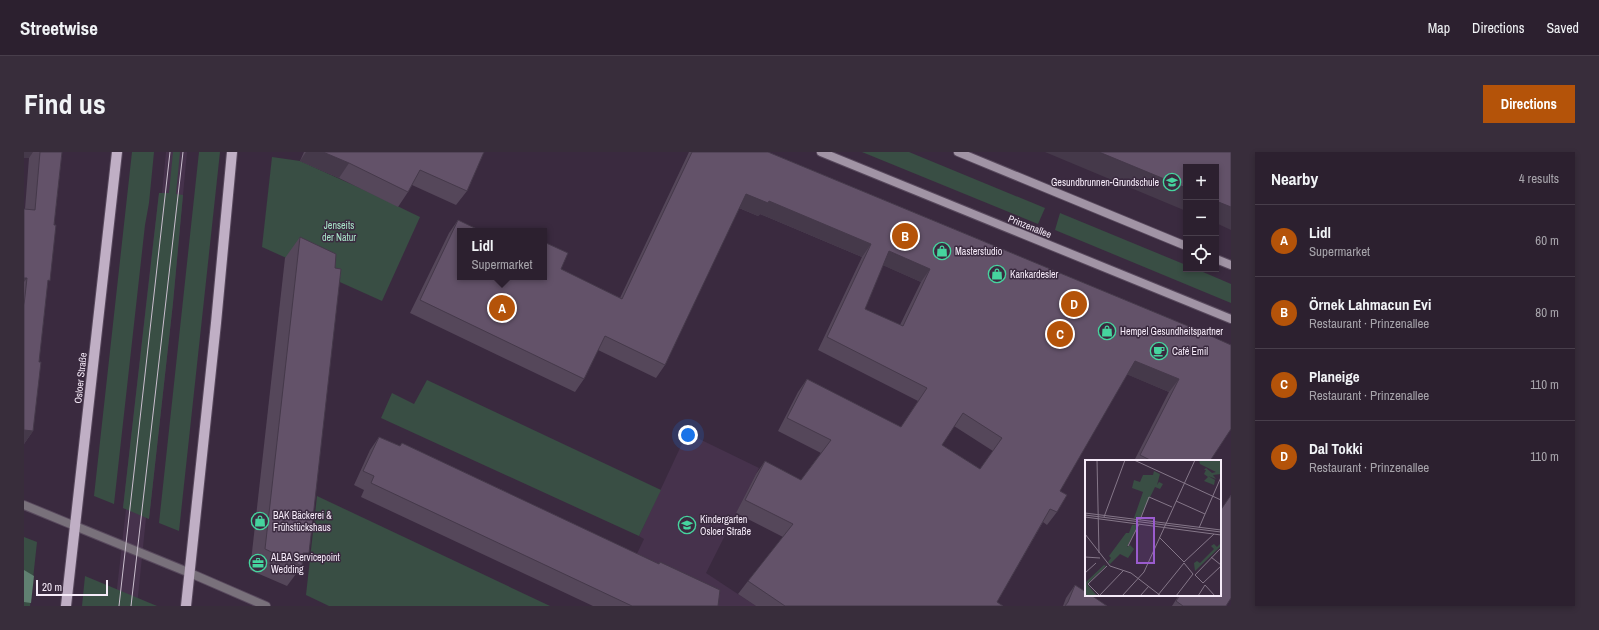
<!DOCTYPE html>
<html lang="en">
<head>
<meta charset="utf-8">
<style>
  body { margin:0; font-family:"Archivo Narrow",sans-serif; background:#382d3b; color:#f1f3f6 }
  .controls { position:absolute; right:12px; top:12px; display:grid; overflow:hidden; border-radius:0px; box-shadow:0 2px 6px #0003 }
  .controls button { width:36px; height:36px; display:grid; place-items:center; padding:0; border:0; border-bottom:1px solid #483e4b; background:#2c202f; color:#f1f3f6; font:20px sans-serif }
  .scale { position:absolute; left:12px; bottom:10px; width:72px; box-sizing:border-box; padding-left:4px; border:2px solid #f6ebf9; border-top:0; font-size:11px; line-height:14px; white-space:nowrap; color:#f6ebf9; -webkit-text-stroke:3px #3a2a3f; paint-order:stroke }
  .you { position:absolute; left:664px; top:283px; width:14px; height:14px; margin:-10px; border:3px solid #fff; border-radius:50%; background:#1a73e8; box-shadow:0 0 0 6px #1a73e833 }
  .badge { display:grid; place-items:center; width:26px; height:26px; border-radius:50%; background:#b45309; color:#fff; font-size:13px; font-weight:700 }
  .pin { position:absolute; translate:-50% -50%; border:2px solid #fff; box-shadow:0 1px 4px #0006 }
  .popup { position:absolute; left:433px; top:76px; width:90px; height:52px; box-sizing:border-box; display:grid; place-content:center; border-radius:0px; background:#2c202f; filter:drop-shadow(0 1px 3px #0005); font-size:13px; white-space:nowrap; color:#a6a3aa }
  .popup b { font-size:15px; color:#f1f3f6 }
  .popup::after { content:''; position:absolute; left:50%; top:100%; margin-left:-8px; border:8px solid transparent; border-top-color:#2c202f }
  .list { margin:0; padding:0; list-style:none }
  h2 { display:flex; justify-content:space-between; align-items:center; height:52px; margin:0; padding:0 16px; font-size:17px }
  h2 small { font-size:13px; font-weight:400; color:#a6a3aa }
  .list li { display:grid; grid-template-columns:26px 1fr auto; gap:12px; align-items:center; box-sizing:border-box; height:72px; padding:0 16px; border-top:1px solid #483e4b }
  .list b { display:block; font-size:15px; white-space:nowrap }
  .list p { margin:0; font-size:13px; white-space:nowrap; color:#a6a3aa }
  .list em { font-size:13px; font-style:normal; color:#a6a3aa }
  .icon { flex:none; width:22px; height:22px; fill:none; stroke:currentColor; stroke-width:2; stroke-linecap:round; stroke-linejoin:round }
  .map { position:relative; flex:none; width:1207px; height:454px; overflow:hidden; border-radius:0px }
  header { display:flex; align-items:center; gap:24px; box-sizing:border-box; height:56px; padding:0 20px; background:#2c202f; border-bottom:1px solid #483e4b }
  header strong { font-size:19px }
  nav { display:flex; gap:22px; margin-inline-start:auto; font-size:14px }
  .intro { display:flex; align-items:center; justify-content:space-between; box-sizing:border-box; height:96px; padding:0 24px }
  h1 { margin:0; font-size:28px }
  .button { padding:10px 18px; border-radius:0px; background:#b45309; color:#fff; font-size:14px; font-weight:700 }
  main { display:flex; gap:24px; padding:0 24px }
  aside { flex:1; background:#2c202f; border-radius:0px; box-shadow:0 2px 6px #0003 }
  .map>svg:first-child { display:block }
  .built { fill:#46324c }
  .green { fill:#394e44 }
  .water { fill:#608071 }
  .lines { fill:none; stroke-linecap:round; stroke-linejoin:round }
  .service-casing { stroke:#58495d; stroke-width:10 }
  .minor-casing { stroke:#58495d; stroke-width:10 }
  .secondary-casing { stroke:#58495d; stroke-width:10 }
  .primary-casing { stroke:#58495d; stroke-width:12 }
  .service { stroke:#79717b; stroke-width:8 }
  .minor { stroke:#79717b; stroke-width:8 }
  .secondary { stroke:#a194a5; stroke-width:8 }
  .primary { stroke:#c0afc5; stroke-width:10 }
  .tram { stroke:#cbbfcf; stroke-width:1 }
  .wall { fill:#55475a; fill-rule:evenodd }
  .shaded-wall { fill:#45394a }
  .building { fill:#635269; stroke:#45394a; fill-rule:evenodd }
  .labels { text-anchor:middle; stroke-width:3; stroke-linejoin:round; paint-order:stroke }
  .poi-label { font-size:10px; fill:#f6ebf9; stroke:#3a2a3f; text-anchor:start }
  .park-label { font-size:10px; fill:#a9e5c9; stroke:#3a2a3f }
  .street-label { font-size:10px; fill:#f6ebf9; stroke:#3a2a3f }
  .inset-road { fill:none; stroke:#857789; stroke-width:1 }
  .view { fill:#9a5cce; fill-opacity:0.15; stroke:#9a5cce; stroke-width:2 }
  .inset-edge { fill:none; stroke:#f6ebf9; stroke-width:2 }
</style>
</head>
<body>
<header>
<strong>Streetwise</strong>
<nav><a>Map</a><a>Directions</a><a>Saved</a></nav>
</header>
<div class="intro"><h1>Find us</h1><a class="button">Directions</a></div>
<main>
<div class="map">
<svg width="1207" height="454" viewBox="0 0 1207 454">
  <rect width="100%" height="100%" fill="#3a2a3f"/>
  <g class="built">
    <polygon points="142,0 163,0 149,151 125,367 122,366 113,454 91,454 102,357 99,356 125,126 135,41 138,41"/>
    <polygon points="663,281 735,316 682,421 732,454 588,454 620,387 615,384"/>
  </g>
  <g class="green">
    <polygon points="108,0 130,0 125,51 121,73 90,352 70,344"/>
    <polygon points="149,0 156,0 152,42 159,43 149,151 125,367 99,356 135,41 145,41"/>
    <polygon points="175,0 196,0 155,379 135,371"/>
    <polygon points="838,0 885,0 1021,56 1014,72"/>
    <polygon points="248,5 276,9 338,37 396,65 358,149 238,95"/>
    <polygon points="1036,61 1162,113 1162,117 1172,117 1207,132 1207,151 1031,78"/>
    <polygon points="403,228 637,338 615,384 357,266 368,241 390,252"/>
    <polygon points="293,344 526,454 305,454 282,443"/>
    <polygon points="0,385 13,390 6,454 0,454"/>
    <polygon points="61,424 133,454 58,454"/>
  </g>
  <polygon class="water" points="0,418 10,424 7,451 0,450"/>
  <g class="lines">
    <defs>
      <polyline id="service" points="51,374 166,421"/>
      <g id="minor">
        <polyline points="0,353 51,374"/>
        <polyline points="166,421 242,454"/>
      </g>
      <g id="secondary">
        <polyline points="797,0 1207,167"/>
        <polyline points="934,0 1162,94"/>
        <polyline points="1192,107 1207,113"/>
      </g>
      <g id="primary">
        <polyline points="42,454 93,0"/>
        <polyline points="162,454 192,171 208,0"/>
      </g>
    </defs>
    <use href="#service" class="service-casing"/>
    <use href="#minor" class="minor-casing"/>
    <use href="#secondary" class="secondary-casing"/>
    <use href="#primary" class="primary-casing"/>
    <use href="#service" class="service"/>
    <use href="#minor" class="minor"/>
    <use href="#secondary" class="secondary"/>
    <use href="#primary" class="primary"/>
    <g class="tram">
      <polyline points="95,454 146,0"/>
      <polyline points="107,454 159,0"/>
    </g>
  </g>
  <g class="wall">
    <polygon points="0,0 38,0 15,210 9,279 0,292 0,57 1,57 5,6 0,6"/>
    <polygon points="280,0 460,0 443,39 432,53 388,33 384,40 374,55 315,26 276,9"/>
    <path d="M665,0H744L1176,179L1186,309H1110L1145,240L1103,222L1036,339L1033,360L1023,373L1019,370L973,450L979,454H732L714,442L724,429L759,385L712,361L732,322L741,309L777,328L797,301L754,279L774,240L783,227L877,275L894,249L794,198L838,105L736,62L734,64L715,56L641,213L632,226L574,198L560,227L551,240L386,161L425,81L434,68L596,146ZM859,113L897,130L876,173L841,157ZM930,274L969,299L956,317L918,293Z"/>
    <polygon points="276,85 278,412 278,414 263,434 226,418 261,106"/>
    <polygon points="355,285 376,294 378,291 635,412 636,410 694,454 569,454 337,345 340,338 330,333 346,298"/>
    <polygon points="1051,433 1083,454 1039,454 1042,446"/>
    <polygon points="1155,443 1196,443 1203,454 1148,454"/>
  </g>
  <g class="shaded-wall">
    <polygon points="0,0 9,0 5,6 0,6"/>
    <polygon points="282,0 299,0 325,11 315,26 276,9"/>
    <polygon points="1021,0 1075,0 1162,36 1162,59"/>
    <polygon points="722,42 745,49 847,92 838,105 736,62 734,64 713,55"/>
    <polygon points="1192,49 1207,55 1207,78 1192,71"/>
    <polygon points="865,99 906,117 897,130 856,112"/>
    <polygon points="0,126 3,126 0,130"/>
    <polygon points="1111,209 1155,227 1145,240 1102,222"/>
    <polygon points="0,278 9,279 0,292"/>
    <polygon points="279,401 285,401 277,413"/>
  </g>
  <g class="building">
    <polygon points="16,0 38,0 30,73 32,73 26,129 24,128 15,210 17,210 9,279 0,278 0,153 3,126 0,126 0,57 11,58"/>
    <polygon points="299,0 460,0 443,39 396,18 384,40 325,11"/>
    <path d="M668,0H744L1176,179L1207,193V277L1186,309H1128L1116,303L1155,227L1111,209L1036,339L1043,343L1033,360L1026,357L973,450L979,454H761L724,429L769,372L721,348L741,309L777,328L807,288L763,266L783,227L877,275L903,236L803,185L847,92L745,49L744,51L722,42L641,213L581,184L560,227L396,148L434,68L457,79H436V125H520V90L544,101L537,117L598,147ZM865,99L906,117L879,174L841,157ZM939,261L978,286L956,317L918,293Z"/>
    <polygon points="1075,0 1207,0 1207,55 1192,49 1192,15 1162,15 1162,36"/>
    <polygon points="493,77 497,79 492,79"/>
    <polygon points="276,85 312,102 311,116 317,117 285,401 279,401 278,414 241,397"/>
    <polygon points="355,285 376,294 378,291 635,412 636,410 696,438 694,454 608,454 347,331 350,324 339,319"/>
    <polygon points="1207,343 1207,446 1202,454 1203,454 1159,454 1152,449 1156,443 1196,443 1196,359"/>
    <polygon points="1051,433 1062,440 1062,443 1067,443 1083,454 1041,454 1044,450"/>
  </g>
  <defs>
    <symbol id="school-ring" viewBox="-11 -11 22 22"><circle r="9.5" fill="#3a2a3f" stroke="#46d49e" stroke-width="1.5"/><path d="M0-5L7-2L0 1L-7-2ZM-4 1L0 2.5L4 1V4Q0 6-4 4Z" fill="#46d49e"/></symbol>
    <symbol id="shop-ring" viewBox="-11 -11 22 22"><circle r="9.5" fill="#3a2a3f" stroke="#46d49e" stroke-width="1.5"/><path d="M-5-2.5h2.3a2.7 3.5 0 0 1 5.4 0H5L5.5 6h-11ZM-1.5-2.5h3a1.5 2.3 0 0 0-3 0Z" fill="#46d49e"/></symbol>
    <symbol id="cafe-ring" viewBox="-11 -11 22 22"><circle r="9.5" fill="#3a2a3f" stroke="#46d49e" stroke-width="1.5"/><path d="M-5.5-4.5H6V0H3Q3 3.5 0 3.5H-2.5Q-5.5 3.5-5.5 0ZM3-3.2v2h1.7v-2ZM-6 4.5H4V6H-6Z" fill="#46d49e"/></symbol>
    <symbol id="office-ring" viewBox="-11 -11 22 22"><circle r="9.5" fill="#3a2a3f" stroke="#46d49e" stroke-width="1.5"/><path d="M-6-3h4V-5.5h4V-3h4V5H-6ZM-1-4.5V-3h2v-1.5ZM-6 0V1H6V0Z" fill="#46d49e"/></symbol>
  </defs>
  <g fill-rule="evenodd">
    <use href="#school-ring" x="1138" y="20" width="20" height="20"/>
    <use href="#shop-ring" x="908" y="89" width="20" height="20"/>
    <use href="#shop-ring" x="963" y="112" width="20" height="20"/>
    <use href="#shop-ring" x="1073" y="169" width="20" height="20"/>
    <use href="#cafe-ring" x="1125" y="189" width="20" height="20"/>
    <use href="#shop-ring" x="226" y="359" width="20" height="20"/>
    <use href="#school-ring" x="653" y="363" width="20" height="20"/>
    <use href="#office-ring" x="224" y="401" width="20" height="20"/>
  </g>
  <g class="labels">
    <g class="poi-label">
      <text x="1135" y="34" text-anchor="end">Gesundbrunnen-Grundschule</text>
      <text x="931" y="103">Masterstudio</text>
      <text x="986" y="126">Kankardesler</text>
      <text x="1096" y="183">Hempel Gesundheitspartner</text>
      <text x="1148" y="203">Café Emil</text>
      <text x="249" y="367">BAK Bäckerei &amp;<tspan x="249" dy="12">Frühstückshaus</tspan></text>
      <text x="676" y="371">Kindergarten<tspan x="676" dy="12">Osloer Straße</tspan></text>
      <text x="247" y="409">ALBA Servicepoint<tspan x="247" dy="12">Wedding</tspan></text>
    </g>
    <g class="park-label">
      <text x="315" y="77">Jenseits<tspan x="315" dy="12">der Natur</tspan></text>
    </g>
    <g class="street-label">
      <text transform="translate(1006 74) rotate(22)" y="4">Prinzenallee</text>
      <text transform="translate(56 226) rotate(-84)" y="4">Osloer Straße</text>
    </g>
  </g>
  <g transform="translate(1061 308)">
    <rect width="136" height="136" fill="#3a2a3f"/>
    <path d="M114,0H136V14L128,15L131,19L123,16L130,20L129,25L119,21L123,17L119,14L121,10H119L121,8L127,13L131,12L115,4ZM69,11L75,14L72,25L74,22L78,24L75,29L70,27L55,58H49L58,32L47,28L49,20L55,22L58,15H68ZM47,65H53L42,87L45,85L49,89L43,98L35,94L25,104L23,102L26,98L24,96L41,73H44ZM136,83V86L110,111L109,103L112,101L115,103L129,89L126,86L129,84L132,87ZM19,105L21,106L2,124L12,136H1L0,123Z" fill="#394e44"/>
    <path class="inset-road" d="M12,0L14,93M49,0L136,40M91,41L120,54M0,53L136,70M0,55L136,72M0,57L136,75M19,57L40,0M55,60L64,37L87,47M114,68L136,17M0,74L25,106L46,113L76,136M74,77L99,102L129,74M43,86L54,64M136,88L110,115L118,123L136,106M0,97L15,98M126,97L136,105M0,113L11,103M73,135L99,103L108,114L91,136M14,136L38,111M15,136L3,124L22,106M37,136L59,112L110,0M55,136L64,126M113,136L120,125L130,136"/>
    <path class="view" d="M52,58H69V103H52Z"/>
    <rect width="136" height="136" class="inset-edge"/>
  </g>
</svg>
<div class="controls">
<button>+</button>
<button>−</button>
<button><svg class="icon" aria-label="locate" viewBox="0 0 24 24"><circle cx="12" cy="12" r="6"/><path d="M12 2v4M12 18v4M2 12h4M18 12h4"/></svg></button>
</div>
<div class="scale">20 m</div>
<div class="you"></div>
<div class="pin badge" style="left:478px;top:156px">A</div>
<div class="popup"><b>Lidl</b>Supermarket</div>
<div class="pin badge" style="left:881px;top:84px">B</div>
<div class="pin badge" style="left:1036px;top:182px">C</div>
<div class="pin badge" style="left:1050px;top:152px">D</div>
</div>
<aside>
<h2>Nearby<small>4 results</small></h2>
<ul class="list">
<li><span class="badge">A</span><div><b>Lidl</b><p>Supermarket</p></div><em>60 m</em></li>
<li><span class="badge">B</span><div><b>Örnek Lahmacun Evi</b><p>Restaurant · Prinzenallee</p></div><em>80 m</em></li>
<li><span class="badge">C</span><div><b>Planeige</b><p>Restaurant · Prinzenallee</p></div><em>110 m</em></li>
<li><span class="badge">D</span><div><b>Dal Tokki</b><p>Restaurant · Prinzenallee</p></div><em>110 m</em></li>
</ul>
</aside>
</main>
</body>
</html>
